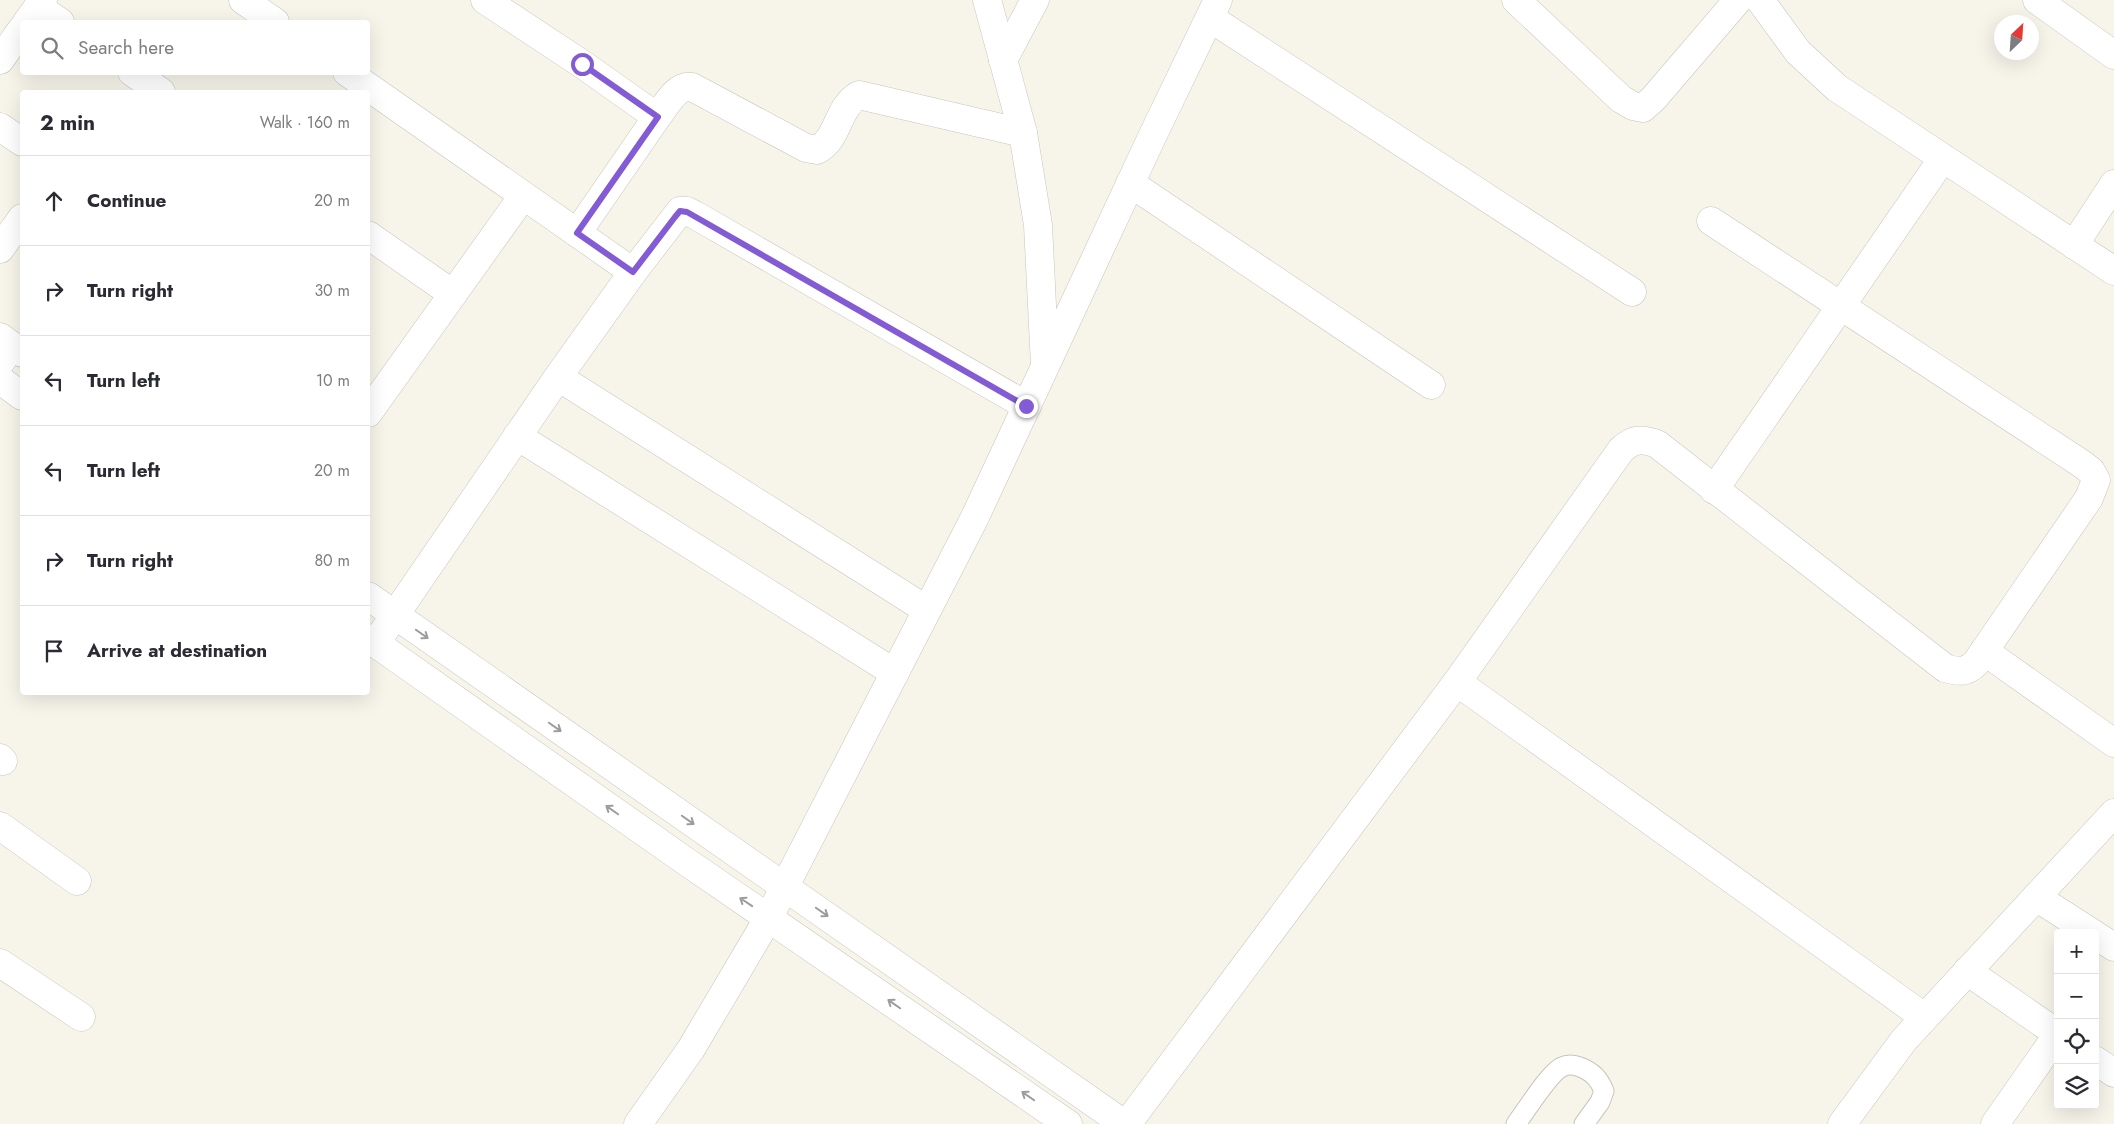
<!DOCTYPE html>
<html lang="en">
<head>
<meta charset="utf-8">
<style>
  body { margin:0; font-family:Jost,sans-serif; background:#f2f2f3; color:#2b2b33 }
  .controls { position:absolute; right:15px; bottom:15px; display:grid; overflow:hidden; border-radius:5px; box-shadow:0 5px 20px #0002 }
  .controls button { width:45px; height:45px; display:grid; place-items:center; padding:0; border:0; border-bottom:1px solid #e1e1e2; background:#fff; color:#2b2b33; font:25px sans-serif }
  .compass { position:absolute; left:1994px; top:15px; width:45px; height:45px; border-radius:50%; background:#fff; box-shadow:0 5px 20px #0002; rotate:25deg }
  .stop { position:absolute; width:15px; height:15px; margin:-11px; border:4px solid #835bd5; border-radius:50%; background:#fff }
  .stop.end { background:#835bd5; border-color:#fff; box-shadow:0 1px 5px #0008 }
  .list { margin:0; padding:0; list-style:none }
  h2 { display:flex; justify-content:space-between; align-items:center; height:65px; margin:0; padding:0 20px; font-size:21px }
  h2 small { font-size:16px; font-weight:400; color:#7c7c81 }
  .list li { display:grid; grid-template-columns:32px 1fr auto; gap:15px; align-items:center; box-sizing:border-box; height:90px; padding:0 20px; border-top:1px solid #e1e1e2 }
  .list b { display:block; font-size:19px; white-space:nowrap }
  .list em { font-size:16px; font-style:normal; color:#7c7c81 }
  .icon { flex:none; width:28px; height:28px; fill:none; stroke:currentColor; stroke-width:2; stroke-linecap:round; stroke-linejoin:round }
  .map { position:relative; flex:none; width:2114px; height:1124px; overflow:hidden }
  .search { position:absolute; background:#fff; box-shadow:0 5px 20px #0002; left:20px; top:20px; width:350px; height:55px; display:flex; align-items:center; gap:12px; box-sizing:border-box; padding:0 18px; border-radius:5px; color:#7c7c81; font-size:19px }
  .panel { position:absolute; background:#fff; box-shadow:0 5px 20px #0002; left:20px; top:90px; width:350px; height:605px; border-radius:5px }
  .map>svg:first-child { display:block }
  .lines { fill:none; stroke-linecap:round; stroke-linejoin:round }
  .service-casing { stroke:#c7c5ba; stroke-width:21 }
  .minor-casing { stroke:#c7c5ba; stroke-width:29 }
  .tertiary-casing { stroke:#c7c5ba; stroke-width:29 }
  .service { stroke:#fff; stroke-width:19 }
  .minor { stroke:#fff; stroke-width:28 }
  .tertiary { stroke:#fff; stroke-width:28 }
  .oneway { stroke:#9d9c9b }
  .route { stroke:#835bd5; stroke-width:6 }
</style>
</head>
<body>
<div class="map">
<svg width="2114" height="1124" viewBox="0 0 2114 1124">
  <rect width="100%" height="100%" fill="#f7f5ea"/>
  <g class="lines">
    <defs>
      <path id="service" d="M1516,1124C1525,1112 1550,1072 1562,1067C1568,1064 1575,1065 1580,1067C1593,1072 1599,1079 1604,1091L1600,1102L1584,1124"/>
      <g id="minor">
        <polyline points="243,0 275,22"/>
        <polyline points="485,0 582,64 657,117 577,233"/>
        <polyline points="987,0 1023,133 1038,225 1045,366"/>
        <polyline points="1516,0 1621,99 1633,106 1643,108 1654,98 1738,0"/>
        <polyline points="1760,0 1798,52 1837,88 2114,271"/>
        <polyline points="2037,0 2114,55"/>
        <polyline points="38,7 60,22"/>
        <polyline points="1210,18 1632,292"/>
        <polyline points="27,22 43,0"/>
        <polyline points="0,60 22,29"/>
        <polyline points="1003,60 1035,0"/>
        <polyline points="132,72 161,92"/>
        <polyline points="347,72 633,272"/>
        <path d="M657,117C666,106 676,84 692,87L806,148L817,150C839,139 837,107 859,95L1023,133"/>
        <polyline points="0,127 22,142"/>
        <polyline points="1130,183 1431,385"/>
        <polyline points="368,235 453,294"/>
        <polyline points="2074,245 2114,184"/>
        <polyline points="0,249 22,218"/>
        <polyline points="0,363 12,346"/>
        <polyline points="558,377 927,610"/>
        <polyline points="368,413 523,196"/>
        <polyline points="517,436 895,673"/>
        <polyline points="1714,490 1943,158"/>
        <polyline points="375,644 558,377 633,272 680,211 687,211 695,215 1027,406"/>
        <polyline points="1984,651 2114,743"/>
        <polyline points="1457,682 1924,1017"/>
        <polyline points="0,758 3,761"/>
        <polyline points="0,826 77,881"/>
        <polyline points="2036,897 2092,933"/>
        <polyline points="2095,935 2114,947"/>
        <polyline points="0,963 81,1017"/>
        <polyline points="1967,971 2058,1034"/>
        <polyline points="2095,1060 2114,1073"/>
        <polyline points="638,1124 691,1049 769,917"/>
        <path d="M1127,1124L1457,682L1621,450C1633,439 1641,438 1657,444L1945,668C1958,672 1966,673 1976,663L2089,498L2096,480L2091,471L2082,464L1711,221"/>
        <polyline points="1842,1124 1904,1040 2114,813"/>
        <polyline points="1995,1124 2058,1034"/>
      </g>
      <g id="tertiary">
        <polyline points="0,337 22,353"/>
        <polyline points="0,380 22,396"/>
        <polyline points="368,596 1124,1124"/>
        <polyline points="368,638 681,858 1068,1124"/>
        <polyline points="769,917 974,519 1151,139 1218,0"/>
      </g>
    </defs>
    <use href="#service" class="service-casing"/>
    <use href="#minor" class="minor-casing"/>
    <use href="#tertiary" class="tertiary-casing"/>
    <use href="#service" class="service"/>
    <use href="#minor" class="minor"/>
    <use href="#tertiary" class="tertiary"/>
  </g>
  <defs><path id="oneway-shaft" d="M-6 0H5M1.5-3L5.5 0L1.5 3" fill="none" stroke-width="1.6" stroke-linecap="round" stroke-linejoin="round" transform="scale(1.25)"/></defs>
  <g class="oneway">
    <use href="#oneway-shaft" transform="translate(422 634) rotate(35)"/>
    <use href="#oneway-shaft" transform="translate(555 727) rotate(35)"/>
    <use href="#oneway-shaft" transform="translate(612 810) rotate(-145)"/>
    <use href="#oneway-shaft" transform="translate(688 820) rotate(35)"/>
    <use href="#oneway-shaft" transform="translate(746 902) rotate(-146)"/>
    <use href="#oneway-shaft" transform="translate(822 912) rotate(35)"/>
    <use href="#oneway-shaft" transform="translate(894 1004) rotate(-145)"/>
    <use href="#oneway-shaft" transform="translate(1028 1096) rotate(-145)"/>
  </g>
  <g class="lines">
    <polyline class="route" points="582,64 658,117 577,233 633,272 675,217 680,211 687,212 1026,406"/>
  </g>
</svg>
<div class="controls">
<button>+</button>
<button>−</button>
<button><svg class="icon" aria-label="locate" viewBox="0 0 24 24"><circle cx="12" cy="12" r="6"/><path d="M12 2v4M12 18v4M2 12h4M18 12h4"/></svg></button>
<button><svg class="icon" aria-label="layers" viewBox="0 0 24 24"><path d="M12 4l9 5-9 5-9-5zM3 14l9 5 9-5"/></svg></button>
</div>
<svg class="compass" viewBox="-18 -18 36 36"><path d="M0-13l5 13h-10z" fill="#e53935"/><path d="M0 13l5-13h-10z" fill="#7c7c81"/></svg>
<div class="stop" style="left:582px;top:64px"></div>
<div class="stop end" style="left:1026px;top:406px"></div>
<div class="search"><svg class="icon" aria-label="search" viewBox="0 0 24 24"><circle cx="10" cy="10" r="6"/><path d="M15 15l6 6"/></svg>Search here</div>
<section class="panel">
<h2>2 min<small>Walk · 160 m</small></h2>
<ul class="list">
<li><svg class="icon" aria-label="ahead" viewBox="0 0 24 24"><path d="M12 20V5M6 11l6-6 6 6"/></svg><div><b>Continue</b></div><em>20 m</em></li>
<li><svg class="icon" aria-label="right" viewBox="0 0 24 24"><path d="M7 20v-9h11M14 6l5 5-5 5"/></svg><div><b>Turn right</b></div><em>30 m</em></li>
<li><svg class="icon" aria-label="left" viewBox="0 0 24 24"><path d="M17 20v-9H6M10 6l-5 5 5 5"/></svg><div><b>Turn left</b></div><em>10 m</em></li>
<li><svg class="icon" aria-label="left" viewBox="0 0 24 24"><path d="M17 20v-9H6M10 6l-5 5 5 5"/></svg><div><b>Turn left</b></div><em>20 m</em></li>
<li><svg class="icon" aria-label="right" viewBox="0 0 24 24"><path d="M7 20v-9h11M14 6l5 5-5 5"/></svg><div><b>Turn right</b></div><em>80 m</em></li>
<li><svg class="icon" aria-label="arrive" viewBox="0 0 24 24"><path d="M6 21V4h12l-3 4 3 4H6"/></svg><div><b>Arrive at destination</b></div></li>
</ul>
</section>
</div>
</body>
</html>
